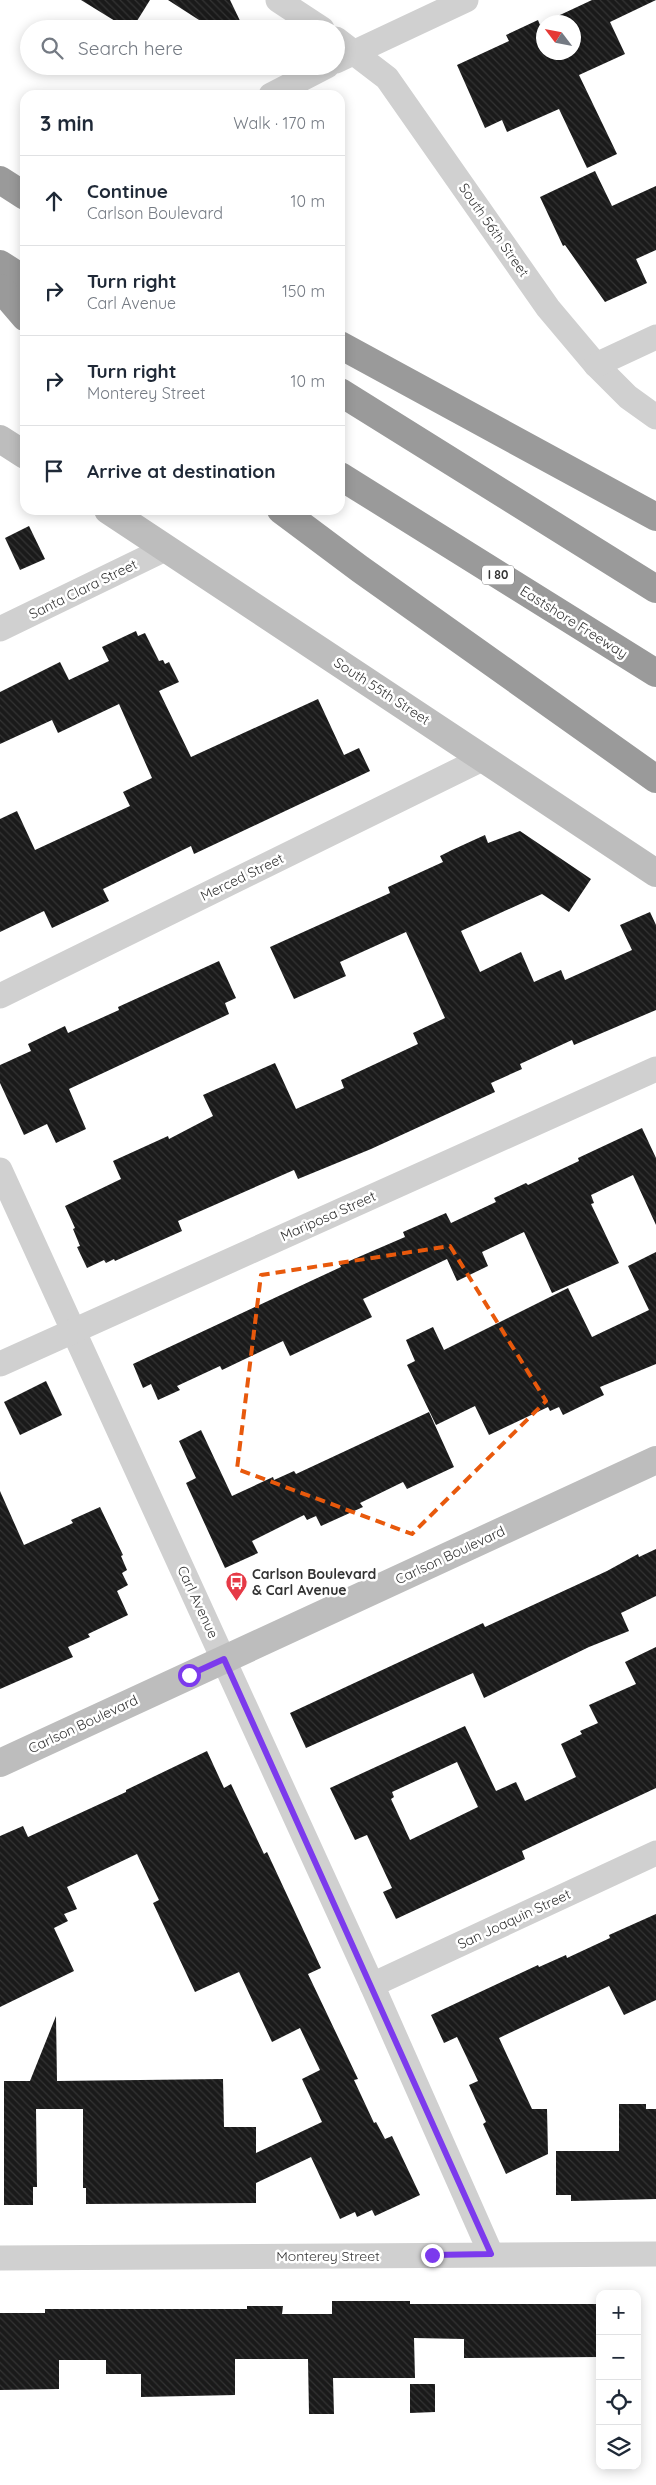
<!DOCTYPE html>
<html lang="en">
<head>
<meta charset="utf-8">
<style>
  body { margin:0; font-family:Quicksand,sans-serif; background:#f6f6f7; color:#1f2937 }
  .controls { position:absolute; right:15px; bottom:15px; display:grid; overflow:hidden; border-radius:10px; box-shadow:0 2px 12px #0003 }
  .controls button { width:45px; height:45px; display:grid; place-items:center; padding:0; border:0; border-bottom:1px solid #e0e1e3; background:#fff; color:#1f2937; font:25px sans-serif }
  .compass { position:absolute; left:536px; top:15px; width:45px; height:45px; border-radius:50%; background:#fff; box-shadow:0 2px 12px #0003; rotate:302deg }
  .stop { position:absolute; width:15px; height:15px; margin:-11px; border:4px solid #7c3aed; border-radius:50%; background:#fff }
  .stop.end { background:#7c3aed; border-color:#fff; box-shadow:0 1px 5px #0008 }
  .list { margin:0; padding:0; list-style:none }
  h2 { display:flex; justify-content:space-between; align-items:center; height:65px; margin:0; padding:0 20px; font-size:21px }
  h2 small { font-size:16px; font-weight:400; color:#747a83 }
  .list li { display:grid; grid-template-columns:32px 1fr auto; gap:15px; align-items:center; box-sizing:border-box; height:90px; padding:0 20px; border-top:1px solid #e0e1e3 }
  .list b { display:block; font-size:19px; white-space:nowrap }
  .list p { margin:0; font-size:16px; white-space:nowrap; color:#747a83 }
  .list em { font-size:16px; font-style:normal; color:#747a83 }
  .icon { flex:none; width:28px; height:28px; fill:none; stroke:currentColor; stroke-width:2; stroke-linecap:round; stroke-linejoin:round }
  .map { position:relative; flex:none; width:656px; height:2485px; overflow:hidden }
  .search { position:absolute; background:#fff; box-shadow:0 2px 12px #0003; left:20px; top:20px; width:325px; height:55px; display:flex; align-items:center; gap:12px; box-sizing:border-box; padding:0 18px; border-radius:28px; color:#747a83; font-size:19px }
  .panel { position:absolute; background:#fff; box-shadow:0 2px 12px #0003; left:20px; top:90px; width:325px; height:425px; border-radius:15px }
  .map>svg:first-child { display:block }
  .building { fill:url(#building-back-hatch); fill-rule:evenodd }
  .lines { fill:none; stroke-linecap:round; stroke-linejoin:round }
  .street { stroke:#d0d0d0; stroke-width:25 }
  .secondary { stroke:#bdbdbd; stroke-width:28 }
  .highway { stroke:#9a9a9a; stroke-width:28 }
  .route { stroke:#7c3aed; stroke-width:6 }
  .marked { fill:none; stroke:#e8590c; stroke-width:4; stroke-dasharray:10 6; stroke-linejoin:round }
  .labels { text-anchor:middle; stroke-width:5; stroke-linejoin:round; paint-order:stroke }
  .shield { fill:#fff; stroke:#707070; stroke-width:1 }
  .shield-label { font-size:12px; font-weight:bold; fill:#333 }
  .street-label { font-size:14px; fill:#333; stroke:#fff }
  .poi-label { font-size:14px; font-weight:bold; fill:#333; stroke:#fff; text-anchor:start }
</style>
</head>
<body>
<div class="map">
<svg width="656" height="2485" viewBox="0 0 656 2485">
  <defs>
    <pattern id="building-back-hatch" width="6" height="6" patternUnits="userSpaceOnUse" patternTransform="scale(1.25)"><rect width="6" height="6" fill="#1a1a1a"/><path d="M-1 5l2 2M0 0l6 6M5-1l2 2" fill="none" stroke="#333"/></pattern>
  </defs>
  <rect width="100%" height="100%" fill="#fff"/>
  <g class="building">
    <polygon points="81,0 150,0 132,29 128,29"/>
    <polygon points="168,0 230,0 244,29 213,29"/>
    <polygon points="592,0 656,0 610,22 625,54 579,75 617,154 587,168 559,109 507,132 502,120 485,128 457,65 509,41 506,35 538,20 540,25 544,23 544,52 574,52 574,22 545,22"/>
    <polygon points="595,171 612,206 656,186 656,250 636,259 647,283 605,302 565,245 563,246 540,197"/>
    <polygon points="29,526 45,559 20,570 5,538"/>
    <polygon points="136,631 138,636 145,633 159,661 163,660 165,664 169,662 179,682 159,691 191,757 318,699 344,755 359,748 370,771 194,854 191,846 103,889 109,901 52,928 44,911 0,932 0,819 17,811 35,850 130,806 123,792 152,778 119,704 58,733 52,720 0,744 0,692 60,662 69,680 109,661 102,647"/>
    <polygon points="520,831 591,879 569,912 542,894 461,931 480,972 521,952 534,982 561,970 565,980 632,950 620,925 650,912 656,925 656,1010 574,1045 572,1040 520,1064 522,1069 491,1083 495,1092 371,1149 298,1179 294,1170 178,1221 182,1231 115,1261 114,1259 106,1263 104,1260 87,1268 77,1247 80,1246 73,1229 75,1228 65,1206 121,1179 113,1161 168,1136 169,1139 213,1116 203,1095 275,1063 296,1109 344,1088 341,1080 418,1044 413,1033 445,1018 406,932 340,962 346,976 294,999 270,947 390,893 388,887 443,862 440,856 452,850 485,835 488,843"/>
    <polygon points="219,961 236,998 225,1003 229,1014 69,1089 86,1129 56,1143 47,1124 24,1135 0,1083 0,1065 31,1051 28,1044 65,1026 68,1033 119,1010 118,1007"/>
    <polygon points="642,1128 656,1158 656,1225 633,1175 591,1195 594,1203 591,1204 619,1263 552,1293 524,1232 482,1252 488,1266 457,1281 447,1259 363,1299 372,1317 290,1356 283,1341 222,1370 220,1366 177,1386 180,1390 158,1400 151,1384 143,1388 133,1364 313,1280 341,1267 340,1265 405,1237 403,1232 446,1213 451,1223 496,1202 494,1198 526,1183 528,1185 579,1161 578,1158"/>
    <polygon points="656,1252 656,1364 600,1387 604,1395 563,1415 559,1407 550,1411 548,1407 489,1435 475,1406 436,1425 407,1365 415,1361 406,1340 433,1327 444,1350 568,1288 592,1337 649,1310 628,1266"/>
    <polygon points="46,1381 62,1415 20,1435 4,1402"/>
    <polygon points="429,1412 454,1467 407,1489 403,1482 360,1503 363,1507 321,1526 316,1516 307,1520 304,1515 252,1541 258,1553 225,1568 186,1483 196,1478 179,1441 201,1430 232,1496 273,1477 274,1480 294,1471 296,1474"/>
    <polygon points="0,1491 24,1545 73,1523 71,1520 100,1507 123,1555 121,1556 127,1570 122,1573 128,1585 117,1591 128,1615 88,1634 90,1637 68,1647 73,1657 0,1689"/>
    <polygon points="656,1549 656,1596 621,1613 629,1631 589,1647 484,1698 473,1673 306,1748 290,1713 483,1623 485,1627 607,1571 638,1554 639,1557"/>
    <path d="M656,1647V1788L522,1851L525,1859L396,1919L383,1892L392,1888L367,1835L355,1840L330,1788L465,1726L496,1791L516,1782L525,1801L576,1777L561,1744L582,1734L580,1731L598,1723L589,1705L636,1684L625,1662ZM457,1762L478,1807L410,1840L391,1799L394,1797L392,1792Z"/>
    <polygon points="207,1751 224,1788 231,1784 264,1854 267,1852 321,1968 308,1974 358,2079 354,2080 374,2123 376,2122 385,2139 392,2136 420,2195 375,2216 372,2210 357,2217 355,2212 340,2219 311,2157 256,2183 256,2203 86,2204 86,2188 83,2188 83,2109 36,2109 37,2187 33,2187 33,2205 4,2205 4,2081 30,2081 56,2016 57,2081 223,2079 224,2127 256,2127 256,2153 322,2122 302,2079 320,2070 300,2028 272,2042 239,1972 195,1992 153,1903 159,1900 137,1854 67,1887 77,1909 64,1914 68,1921 54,1928 74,1971 0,2007 0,1836 23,1826 28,1837 126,1792 126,1790"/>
    <polygon points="656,1914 656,2000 624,2015 609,1986 499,2038 532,2109 547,2109 548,2154 506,2174 483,2124 486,2122 469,2085 478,2081 457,2037 444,2043 431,2015 538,1965 539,1967 566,1955 567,1958 610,1938 609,1935"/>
    <polygon points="619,2104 646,2104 646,2109 656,2109 656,2199 571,2201 571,2195 556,2195 556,2151 619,2151"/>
    <polygon points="332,2301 410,2301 410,2304 600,2304 600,2357 464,2358 464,2339 414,2338 415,2378 333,2378 334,2414 309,2414 308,2359 235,2359 235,2395 141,2397 141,2374 106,2374 106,2360 59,2360 59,2389 0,2390 0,2313 45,2313 45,2309 247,2309 247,2306 283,2306 282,2314 332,2314"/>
    <polygon points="410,2384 435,2384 435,2412 410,2413"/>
  </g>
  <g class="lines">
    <g class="street">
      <polyline points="278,0 322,29"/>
      <polyline points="336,39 387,78 548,308 596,365 628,397 656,417"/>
      <polyline points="336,61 466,0"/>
      <polyline points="271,95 327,66"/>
      <polyline points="596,365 656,337"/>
      <polyline points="0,629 167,548"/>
      <polyline points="0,996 484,758"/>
      <polyline points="0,1170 372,1985 491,2254"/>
      <polyline points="0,1364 656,1069"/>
      <polyline points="372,1985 656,1853"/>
      <polyline points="0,2258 656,2254"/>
    </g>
    <g class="secondary">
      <polyline points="0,439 25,455"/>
      <polyline points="108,510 656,873"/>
      <polyline points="0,1763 656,1460"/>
    </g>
    <g class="highway">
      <polyline points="0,180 25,196"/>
      <polyline points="0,264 25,280"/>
      <polyline points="0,288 25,317"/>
      <polyline points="340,345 656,517"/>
      <polyline points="340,392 656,589"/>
      <polyline points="340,476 656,673"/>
      <polyline points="281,510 360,569 656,779"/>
    </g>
  </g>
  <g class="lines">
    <polyline class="route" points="189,1675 224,1659 491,2254 432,2255"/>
  </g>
  <path class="marked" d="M450,1246L546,1401L412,1534L237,1469L261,1275Z"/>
  <defs>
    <symbol id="bus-pin" viewBox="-11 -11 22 30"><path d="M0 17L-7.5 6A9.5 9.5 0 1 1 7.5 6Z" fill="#e63946" stroke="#fff"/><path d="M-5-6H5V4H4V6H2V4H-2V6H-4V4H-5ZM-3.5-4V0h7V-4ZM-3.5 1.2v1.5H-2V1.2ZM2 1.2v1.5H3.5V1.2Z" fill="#fff"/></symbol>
  </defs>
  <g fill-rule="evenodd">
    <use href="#bus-pin" x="224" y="1570" width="25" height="34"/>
  </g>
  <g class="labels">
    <rect class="shield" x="482" y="565.5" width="32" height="19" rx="4"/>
    <g class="shield-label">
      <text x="498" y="579">I 80</text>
    </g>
    <g class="street-label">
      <text transform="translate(494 230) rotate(55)" y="5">South 56th Street</text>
      <text transform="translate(83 589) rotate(-26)" y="5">Santa Clara Street</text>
      <text transform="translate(574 622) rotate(32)" y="5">Eastshore Freeway</text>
      <text transform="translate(382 691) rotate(33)" y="5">South 55th Street</text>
      <text transform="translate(242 877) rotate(-26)" y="5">Merced Street</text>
      <text transform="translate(328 1216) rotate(-24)" y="5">Mariposa Street</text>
      <text transform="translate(450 1555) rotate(-25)" y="5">Carlson Boulevard</text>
      <text transform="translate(198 1602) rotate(65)" y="5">Carl Avenue</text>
      <text transform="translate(83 1724) rotate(-25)" y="5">Carlson Boulevard</text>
      <text transform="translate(514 1919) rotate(-25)" y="5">San Joaquin Street</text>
      <text x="328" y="2261">Monterey Street</text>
    </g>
    <g class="poi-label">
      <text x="252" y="1579">Carlson Boulevard<tspan x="252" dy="16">&amp; Carl Avenue</tspan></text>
    </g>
  </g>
</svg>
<div class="controls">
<button>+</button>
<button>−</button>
<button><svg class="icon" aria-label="locate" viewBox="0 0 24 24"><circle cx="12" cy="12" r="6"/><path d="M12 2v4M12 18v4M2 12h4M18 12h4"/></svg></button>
<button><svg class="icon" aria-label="layers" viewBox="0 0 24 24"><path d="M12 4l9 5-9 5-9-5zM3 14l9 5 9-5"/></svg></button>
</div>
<svg class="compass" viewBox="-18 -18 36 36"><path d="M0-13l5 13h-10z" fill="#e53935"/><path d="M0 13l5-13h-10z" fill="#747a83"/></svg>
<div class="stop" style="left:189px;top:1675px"></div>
<div class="stop end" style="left:432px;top:2255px"></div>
<div class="search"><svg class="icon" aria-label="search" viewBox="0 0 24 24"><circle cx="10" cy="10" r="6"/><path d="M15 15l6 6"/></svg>Search here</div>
<section class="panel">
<h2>3 min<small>Walk · 170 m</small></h2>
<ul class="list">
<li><svg class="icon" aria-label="ahead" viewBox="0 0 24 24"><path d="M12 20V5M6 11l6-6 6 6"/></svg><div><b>Continue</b><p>Carlson Boulevard</p></div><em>10 m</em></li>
<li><svg class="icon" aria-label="right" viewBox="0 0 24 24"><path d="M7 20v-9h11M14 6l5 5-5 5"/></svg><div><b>Turn right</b><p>Carl Avenue</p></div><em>150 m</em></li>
<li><svg class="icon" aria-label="right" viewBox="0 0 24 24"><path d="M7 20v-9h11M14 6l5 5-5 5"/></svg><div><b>Turn right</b><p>Monterey Street</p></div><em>10 m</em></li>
<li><svg class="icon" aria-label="arrive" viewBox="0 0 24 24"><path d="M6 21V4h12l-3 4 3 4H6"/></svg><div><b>Arrive at destination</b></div></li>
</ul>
</section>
</div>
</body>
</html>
